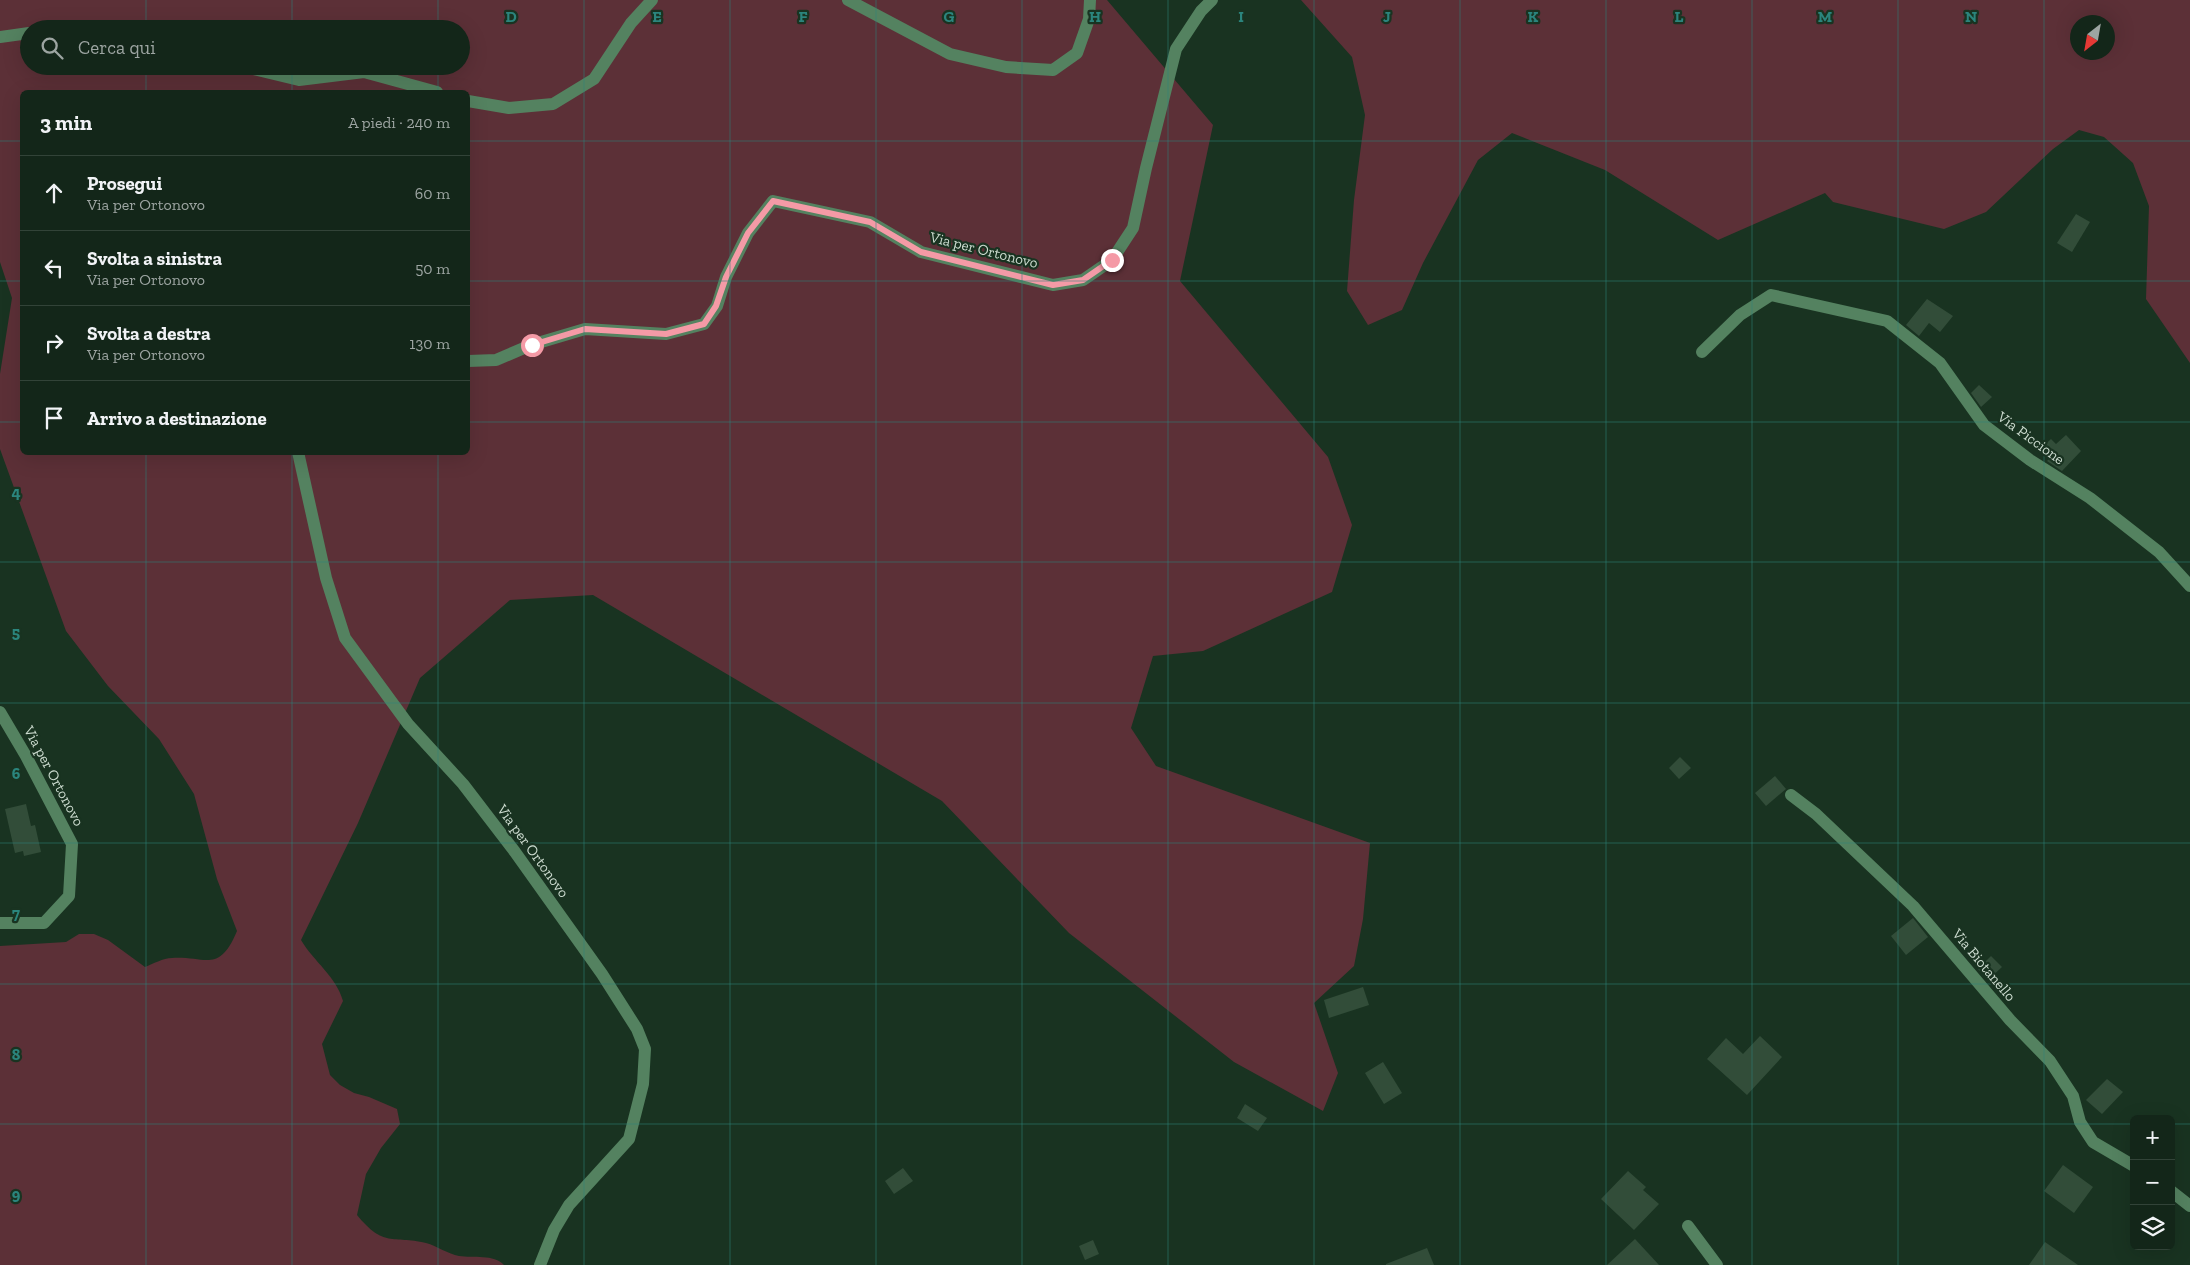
<!DOCTYPE html>
<html lang="it">
<head>
<meta charset="utf-8">
<style>
  body { margin:0; font-family:"Zilla Slab",serif; background:#1c2e22; color:#f1f3f6 }
  .controls { position:absolute; right:15px; bottom:15px; display:grid; overflow:hidden; border-radius:8px; box-shadow:0 5px 20px #0002 }
  .controls button { width:45px; height:45px; display:grid; place-items:center; padding:0; border:0; border-bottom:1px solid #324338; background:#132619; color:#f1f3f6; font:25px sans-serif }
  .compass { position:absolute; left:2070px; top:15px; width:45px; height:45px; border-radius:50%; background:#132619; box-shadow:0 5px 20px #0002; rotate:211deg }
  .stop { position:absolute; width:15px; height:15px; margin:-11px; border:4px solid #f49aa6; border-radius:50%; background:#fff }
  .stop.end { background:#f49aa6; border-color:#fff; box-shadow:0 1px 5px #0008 }
  .list { margin:0; padding:0; list-style:none }
  h2 { display:flex; justify-content:space-between; align-items:center; height:65px; margin:0; padding:0 20px; font-size:21px }
  h2 small { font-size:16px; font-weight:400; color:#9da5a2 }
  .list li { display:grid; grid-template-columns:32px 1fr auto; gap:15px; align-items:center; box-sizing:border-box; height:75px; padding:0 20px; border-top:1px solid #324338 }
  .list b { display:block; font-size:19px; white-space:nowrap }
  .list p { margin:0; font-size:16px; white-space:nowrap; color:#9da5a2 }
  .list em { font-size:16px; font-style:normal; color:#9da5a2 }
  .icon { flex:none; width:28px; height:28px; fill:none; stroke:currentColor; stroke-width:2; stroke-linecap:round; stroke-linejoin:round }
  .map { position:relative; flex:none; width:2190px; height:1265px; overflow:hidden }
  .search { position:absolute; background:#132619; box-shadow:0 5px 20px #0002; left:20px; top:20px; width:450px; height:55px; display:flex; align-items:center; gap:12px; box-sizing:border-box; padding:0 18px; border-radius:28px; color:#9da5a2; font-size:19px }
  .panel { position:absolute; background:#132619; box-shadow:0 5px 20px #0002; left:20px; top:90px; width:450px; height:365px; border-radius:8px }
  .map>svg:first-child { display:block }
  .green { fill:#5c3037; fill-rule:evenodd }
  .building { fill:#324d39 }
  .lines { fill:none; stroke-linecap:round; stroke-linejoin:round }
  .minor { stroke:#548260; stroke-width:12 }
  .route { stroke:#f49aa6; stroke-width:6 }
  .grid { fill:none; stroke:#2b857d; stroke-width:1; stroke-opacity:0.55 }
  .labels { text-anchor:middle; stroke-width:4.5; stroke-linejoin:round; paint-order:stroke }
  .street-label { font-size:15px; fill:#ccdbcf; stroke:#193321 }
  .grid-label { font-size:16px; text-anchor:middle; font-weight:bold; fill:#2b857d; stroke:#193321; stroke-width:4.5; stroke-linejoin:round; paint-order:stroke }
</style>
</head>
<body>
<div class="map">
<svg width="2190" height="1265" viewBox="0 0 2190 1265">
  <rect width="100%" height="100%" fill="#193321"/>
  <g class="green">
    <path d="M0,0H1107L1213,125L1180,281L1328,457L1352,525L1332,592L1203,651L1153,656L1131,728L1156,766L1370,843L1363,919L1354,966L1314,1003L1338,1073L1323,1111L1234,1062L1069,933L942,801L593,595L510,600L420,678L358,823L301,940C314,962 336,976 343,1001L322,1044L330,1075L340,1085L354,1093L369,1097L397,1109L400,1124L381,1148L366,1174L357,1215C384,1248 392,1235 426,1243C437,1246 448,1254 459,1256C473,1258 494,1254 504,1265H0V946L66,942L79,934H94L108,940L145,967C153,964 163,958 172,958C206,956 219,974 237,931L217,879L194,794L159,739L108,686L66,631L0,449V374L12,298L0,262ZM29,29H461V66H29ZM22,92H468V452H22Z"/>
    <path d="M1301,0H2190V363L2146,299L2149,206L2133,163L2104,137L2079,130L2053,149L1986,212L1944,229L1833,202L1825,193L1718,240L1605,170L1512,133L1478,160L1423,263L1402,310L1368,325L1347,291L1354,200L1365,115L1352,57ZM2078,22H2108V52H2078Z"/>
  </g>
  <g class="building">
    <polygon points="2076,214 2090,222 2072,252 2057,243"/>
    <polygon points="1927,299 1953,316 1940,332 1929,323 1919,336 1906,325"/>
    <polygon points="1979,385 1992,397 1981,407 1971,393"/>
    <polygon points="2066,435 2081,451 2062,471 2047,461 2049,459 2039,450 2051,439 2056,444"/>
    <polygon points="1680,757 1691,768 1679,779 1669,768"/>
    <polygon points="1775,776 1786,789 1766,806 1755,793"/>
    <polygon points="26,804 31,826 35,825 41,852 24,856 23,851 15,853 5,809"/>
    <polygon points="1913,918 1928,937 1906,955 1891,936"/>
    <polygon points="1991,956 2002,967 1988,980 1978,969"/>
    <polygon points="1363,987 1369,1005 1329,1018 1324,1000"/>
    <polygon points="1760,1036 1782,1057 1747,1095 1707,1059 1726,1038 1743,1054"/>
    <polygon points="1383,1062 1402,1093 1384,1104 1365,1073"/>
    <polygon points="2107,1079 2123,1092 2102,1114 2086,1100"/>
    <polygon points="1245,1104 1267,1118 1258,1131 1237,1118"/>
    <polygon points="2063,1165 2093,1187 2074,1213 2044,1191"/>
    <polygon points="903,1168 913,1181 894,1194 885,1181"/>
    <polygon points="1628,1171 1646,1187 1643,1190 1659,1204 1634,1230 1601,1199"/>
    <polygon points="1635,1239 1659,1265 1607,1265"/>
    <polygon points="1093,1240 1099,1254 1085,1260 1079,1246"/>
    <polygon points="2045,1242 2078,1265 2029,1265"/>
    <polygon points="1427,1248 1434,1265 1386,1265 1386,1264"/>
  </g>
  <g class="lines">
    <g class="minor">
      <polyline points="848,0 950,54 1006,67 1053,70 1077,53 1089,19 1090,0"/>
      <polyline points="65,29 89,26 103,29"/>
      <polyline points="0,37 29,33"/>
      <polyline points="241,66 299,80 364,72 437,92"/>
      <polyline points="468,101 509,108 553,104 594,79 631,23 652,0"/>
      <polyline points="1702,352 1740,315 1771,295 1887,321 1940,363 1984,425 2030,460 2090,498 2159,552 2190,586"/>
      <polyline points="468,361 496,360 531,345 585,329 666,334 704,324 717,306 726,277 748,233 773,201 870,222 921,252 1053,285 1083,280 1112,260 1133,228 1146,168 1176,49 1201,11 1212,0"/>
      <polyline points="298,452 326,578 345,638 408,724 463,784 515,852 602,974 637,1029 645,1049 643,1084 629,1139 569,1205 554,1230 540,1265"/>
      <polyline points="0,712 26,756 72,844 69,896 44,923 0,923"/>
      <polyline points="1791,795 1816,814 1913,906 2010,1020 2050,1061 2073,1096 2080,1122 2093,1142 2134,1166"/>
      <polyline points="2171,1191 2190,1206"/>
      <polyline points="1688,1226 1717,1265"/>
    </g>
  </g>
  <g class="lines">
    <polyline class="route" points="532,345 585,329 666,334 704,324 716,306 726,277 748,233 773,201 870,222 921,252 1053,285 1083,280 1112,260"/>
  </g>
  <path class="grid" d="M146,0V29M292,0V29M438,0V29M584,0V1265M730,0V1265M876,0V1265M1022,0V1265M1168,0V1265M1314,0V1265M1460,0V1265M1606,0V1265M1752,0V1265M1898,0V1265M2044,0V1265M146,66V92M292,66V92M438,66V92M0,141H22M468,141H2190M0,281H22M468,281H2190M0,422H22M468,422H2190M146,452V1265M292,452V1265M438,452V1265M0,562H2190M0,703H2190M0,843H2190M0,984H2190M0,1124H2134M2171,1124H2190"/>
  <g class="labels">
    <g class="street-label">
      <text transform="translate(984 250) rotate(14)" y="5">Via per Ortonovo</text>
      <text transform="translate(2031 438) rotate(36)" y="5">Via Piccione</text>
      <text transform="translate(54 776) rotate(62)" y="5">Via per Ortonovo</text>
      <text transform="translate(533 851) rotate(54)" y="5">Via per Ortonovo</text>
      <text transform="translate(1984 965) rotate(50)" y="5">Via Biotanello</text>
    </g>
  </g>
  <g class="grid-label">
    <text x="511" y="22">D</text>
    <text x="657" y="22">E</text>
    <text x="803" y="22">F</text>
    <text x="949" y="22">G</text>
    <text x="1095" y="22">H</text>
    <text x="1241" y="22">I</text>
    <text x="1387" y="22">J</text>
    <text x="1533" y="22">K</text>
    <text x="1679" y="22">L</text>
    <text x="1825" y="22">M</text>
    <text x="1971" y="22">N</text>
    <text x="16" y="498">4</text>
    <text x="16" y="638">5</text>
    <text x="16" y="779">6</text>
    <text x="16" y="919">7</text>
    <text x="16" y="1060">8</text>
    <text x="16" y="1200">9</text>
  </g>
</svg>
<div class="controls">
<button>+</button>
<button>−</button>
<button><svg class="icon" aria-label="layers" viewBox="0 0 24 24"><path d="M12 4l9 5-9 5-9-5zM3 14l9 5 9-5"/></svg></button>
</div>
<svg class="compass" viewBox="-18 -18 36 36"><path d="M0-13l5 13h-10z" fill="#e53935"/><path d="M0 13l5-13h-10z" fill="#9da5a2"/></svg>
<div class="stop" style="left:532px;top:345px"></div>
<div class="stop end" style="left:1112px;top:260px"></div>
<div class="search"><svg class="icon" aria-label="search" viewBox="0 0 24 24"><circle cx="10" cy="10" r="6"/><path d="M15 15l6 6"/></svg>Cerca qui</div>
<section class="panel">
<h2>3 min<small>A piedi · 240 m</small></h2>
<ul class="list">
<li><svg class="icon" aria-label="ahead" viewBox="0 0 24 24"><path d="M12 20V5M6 11l6-6 6 6"/></svg><div><b>Prosegui</b><p>Via per Ortonovo</p></div><em>60 m</em></li>
<li><svg class="icon" aria-label="left" viewBox="0 0 24 24"><path d="M17 20v-9H6M10 6l-5 5 5 5"/></svg><div><b>Svolta a sinistra</b><p>Via per Ortonovo</p></div><em>50 m</em></li>
<li><svg class="icon" aria-label="right" viewBox="0 0 24 24"><path d="M7 20v-9h11M14 6l5 5-5 5"/></svg><div><b>Svolta a destra</b><p>Via per Ortonovo</p></div><em>130 m</em></li>
<li><svg class="icon" aria-label="arrive" viewBox="0 0 24 24"><path d="M6 21V4h12l-3 4 3 4H6"/></svg><div><b>Arrivo a destinazione</b></div></li>
</ul>
</section>
</div>
</body>
</html>
